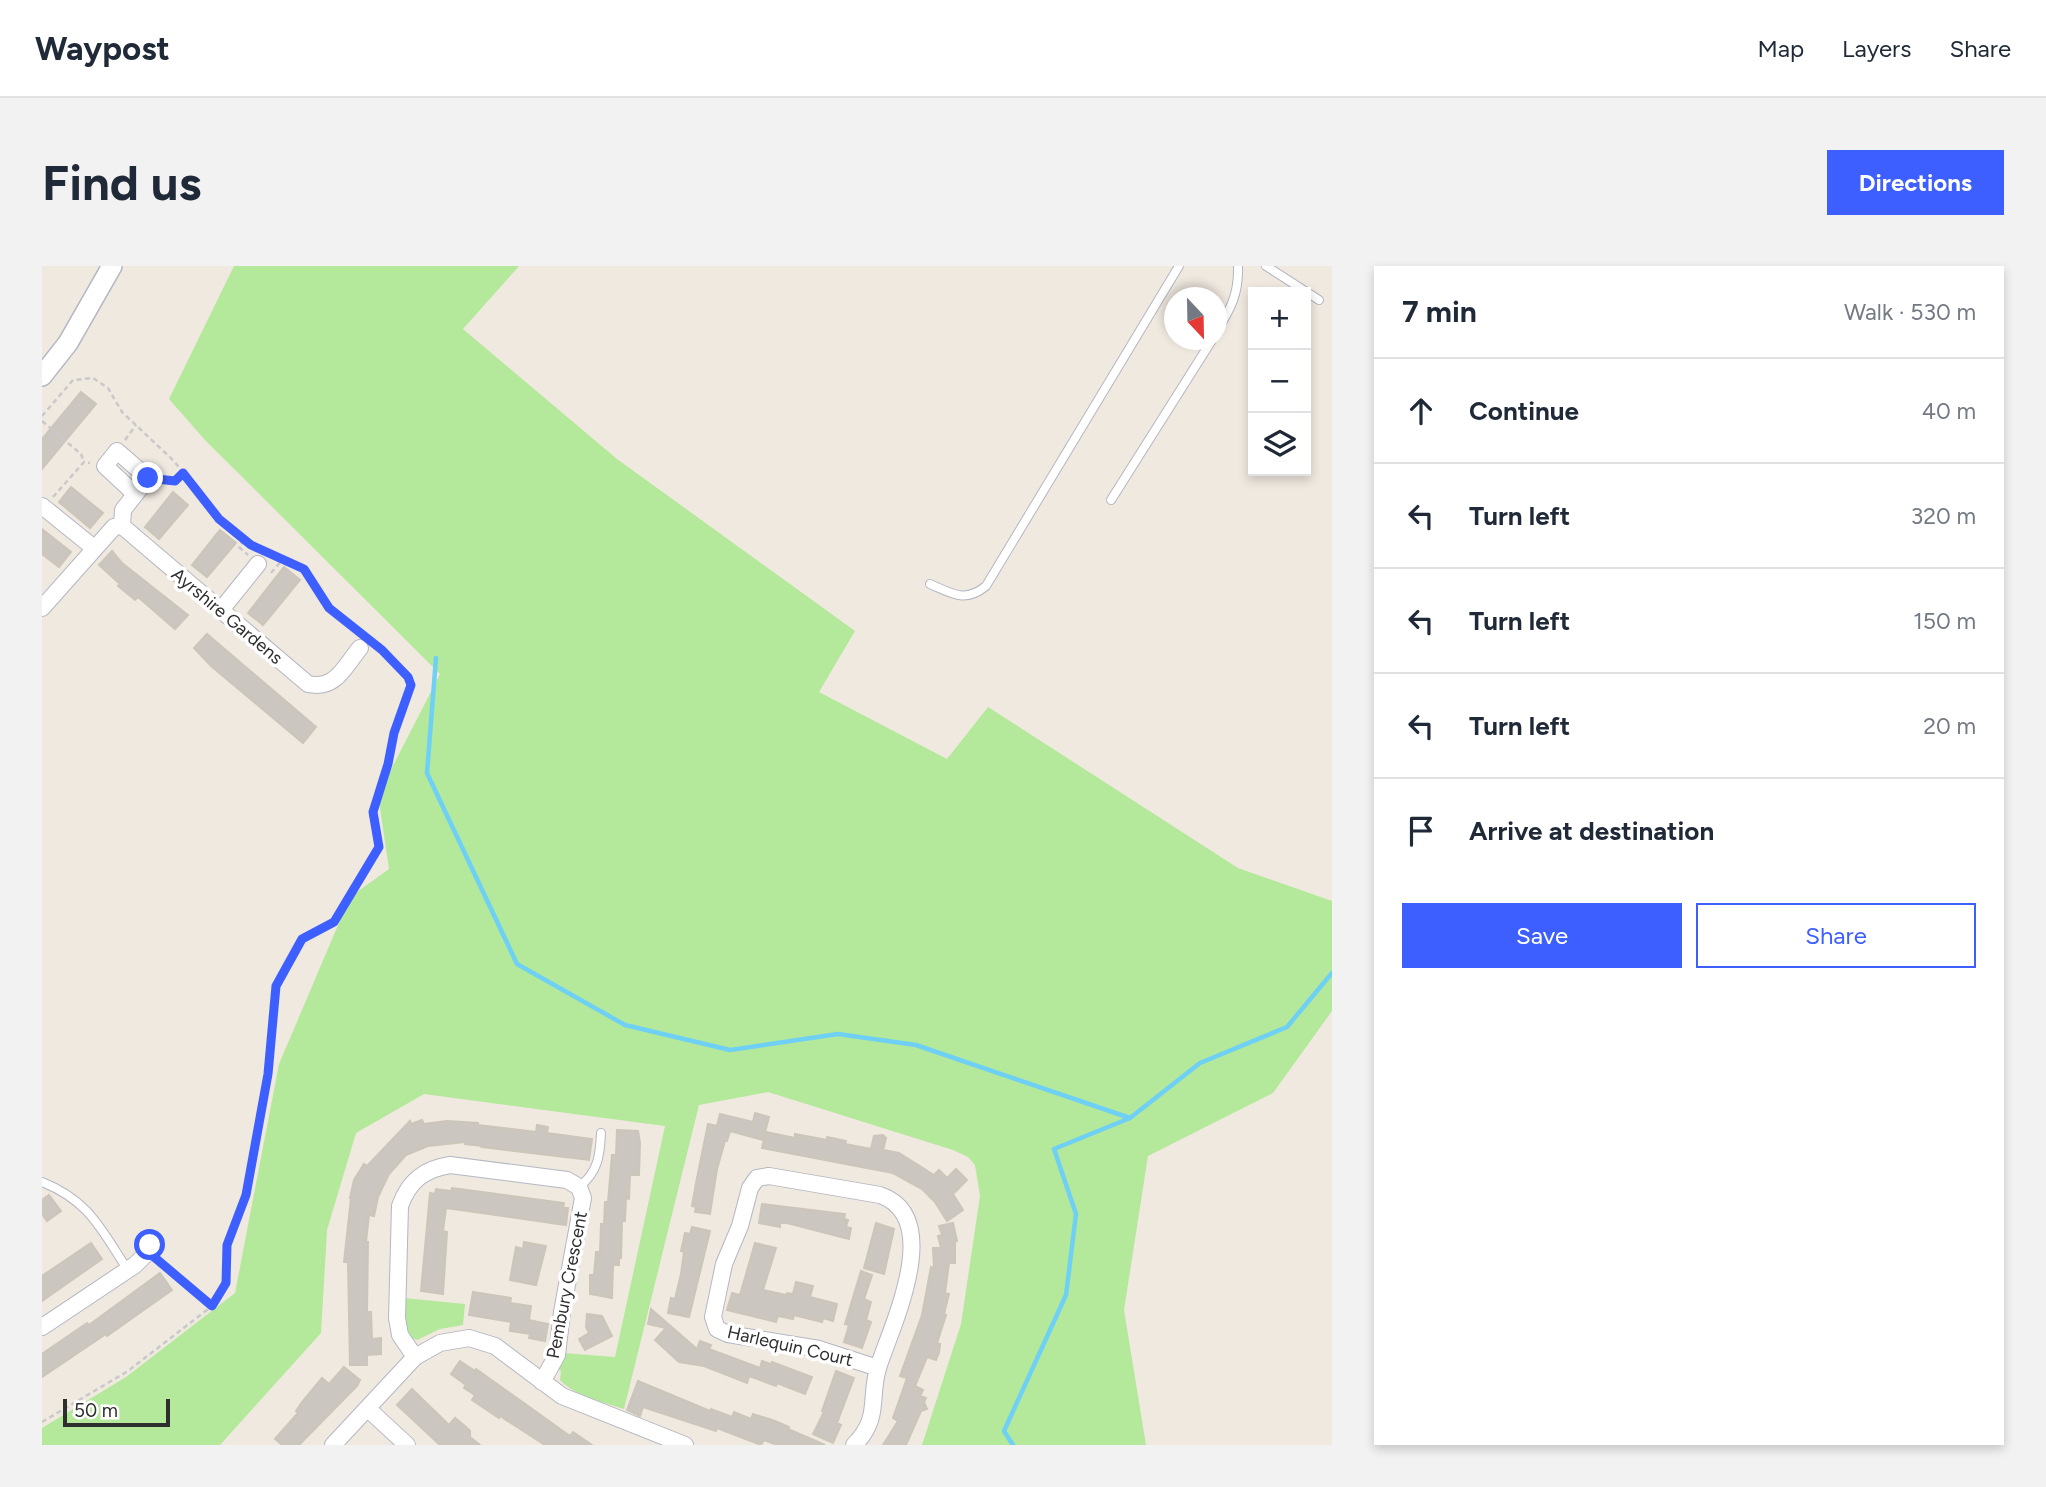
<!DOCTYPE html>
<html lang="en">
<head>
<meta charset="utf-8">
<style>
  body { margin:0; font-family:Figtree,sans-serif; background:#f2f2f3; color:#1f2937 }
  .controls { position:absolute; right:21px; top:21px; display:grid; overflow:hidden; border-radius:0px; box-shadow:0 4px 10px #0003 }
  .controls button { width:63px; height:63px; display:grid; place-items:center; padding:0; border:0; border-bottom:2px solid #e0e1e3; background:#fff; color:#1f2937; font:35px sans-serif }
  .compass { position:absolute; left:1122px; top:21px; width:63px; height:63px; border-radius:50%; background:#fff; box-shadow:0 4px 10px #0003; rotate:158deg }
  .scale { position:absolute; left:21px; bottom:18px; width:107px; box-sizing:border-box; padding-left:7px; border:4px solid #2e2e2e; border-top:0; font-size:19px; line-height:24px; white-space:nowrap; color:#2e2e2e; -webkit-text-stroke:5px #fff; paint-order:stroke }
  .stop { position:absolute; width:21px; height:21px; margin:-16px; border:5px solid #3e5fff; border-radius:50%; background:#fff }
  .stop.end { background:#3e5fff; border-color:#fff; box-shadow:0 2px 7px #0008 }
  .list { margin:0; padding:0; list-style:none }
  h2 { display:flex; justify-content:space-between; align-items:center; height:91px; margin:0; padding:0 28px; font-size:30px }
  h2 small { font-size:23px; font-weight:400; color:#747a83 }
  .list li { display:grid; grid-template-columns:46px 1fr auto; gap:21px; align-items:center; box-sizing:border-box; height:105px; padding:0 28px; border-top:2px solid #e0e1e3 }
  .list b { display:block; font-size:26px; white-space:nowrap }
  .list em { font-size:23px; font-style:normal; color:#747a83 }
  .actions { display:flex; gap:14px; padding:21px 28px }
  .actions a { flex:1; padding:16px 0; border:2px solid #3e5fff; border-radius:0px; text-align:center; font-size:24px; color:#3e5fff }
  .actions .main { background:#3e5fff; color:#fff }
  .icon { flex:none; width:38px; height:38px; fill:none; stroke:currentColor; stroke-width:2; stroke-linecap:round; stroke-linejoin:round }
  .map { position:relative; flex:none; width:1290px; height:1179px; overflow:hidden; border-radius:0px }
  header { display:flex; align-items:center; gap:42px; box-sizing:border-box; height:98px; padding:0 35px; background:#fff; border-bottom:2px solid #e0e1e3 }
  header strong { font-size:33px }
  nav { display:flex; gap:38px; margin-inline-start:auto; font-size:24px }
  .intro { display:flex; align-items:center; justify-content:space-between; box-sizing:border-box; height:168px; padding:0 42px }
  h1 { margin:0; font-size:49px }
  .button { padding:18px 32px; border-radius:0px; background:#3e5fff; color:#fff; font-size:24px; font-weight:700 }
  main { display:flex; gap:42px; padding:0 42px }
  aside { flex:1; background:#fff; border-radius:0px; box-shadow:0 4px 10px #0003 }
  .map>svg:first-child { display:block }
  .green { fill:#b4e89a }
  .lines { fill:none; stroke-linecap:round; stroke-linejoin:round }
  .stream { stroke:#6fd0f6; stroke-width:4.5 }
  .building { fill:#cbc6bf; stroke:#ccc5b9; stroke-width:2 }
  .service-casing { stroke:#b4b6c2; stroke-width:10 }
  .minor-casing { stroke:#b4b6c2; stroke-width:18 }
  .tertiary-casing { stroke:#b4b6c2; stroke-width:22 }
  .path { stroke:#c9c9c9; stroke-width:2.5; stroke-dasharray:5 3.5; stroke-linecap:butt }
  .service { stroke:#fff; stroke-width:8 }
  .minor { stroke:#fff; stroke-width:16 }
  .tertiary { stroke:#fff; stroke-width:19 }
  .route { stroke:#3e5fff; stroke-width:9 }
  .labels { text-anchor:middle; stroke-width:7; stroke-linejoin:round; paint-order:stroke }
  .street-label { font-size:18px; fill:#2e2e2e; stroke:#fff }
</style>
</head>
<body>
<header>
<strong>Waypost</strong>
<nav><a>Map</a><a>Layers</a><a>Share</a></nav>
</header>
<div class="intro"><h1>Find us</h1><a class="button">Directions</a></div>
<main>
<div class="map">
<svg width="1290" height="1179" viewBox="0 0 1290 1179">
  <rect width="100%" height="100%" fill="#f0e9e0"/>
  <g class="green">
    <path d="M192,0H477L421,63L575,193L813,365L777,426L905,493L946,441L1196,602L1290,635V745L1231,827L1106,890L1082,1044L1104,1179H880L919,1058L938,930L933,899L926,891L911,884L726,826L657,839L582,1143C561,1136 533,1130 518,1114L519,1105L515,1102L521,1087L573,1091L623,860L382,828L314,867L285,964L279,1067L178,1179H0V1162L84,1111L193,1027L237,798L308,631L347,603L336,529L398,408L163,174L127,133Z"/>
    <polygon points="362,1032 423,1038 421,1059 398,1063 375,1074 370,1072 368,1074 362,1059"/>
  </g>
  <g class="lines">
    <g class="stream">
      <polyline points="394,392 385,507 475,698 583,759 688,784 796,768 874,779 1088,852 1012,883 1034,948 1024,1029 962,1165 971,1179"/>
      <polyline points="1088,852 1158,797 1245,761 1290,707"/>
    </g>
  </g>
  <g class="building">
    <polygon points="39,126 54,138 0,203 0,173"/>
    <polygon points="29,221 61,247 48,262 17,236"/>
    <polygon points="131,226 146,239 117,273 103,261"/>
    <polygon points="0,263 29,286 17,301 0,288"/>
    <polygon points="178,264 194,277 165,311 150,299"/>
    <polygon points="70,285 80,297 146,349 133,363 96,331 93,334 76,320 78,318 57,299"/>
    <polygon points="242,301 258,314 221,359 206,347"/>
    <polygon points="165,368 274,461 261,477 169,400 152,382"/>
    <polygon points="713,847 727,851 721,874 688,865 685,875 683,875 675,903 668,948 653,946 654,941 650,940 654,917 666,858 675,860 678,848 711,856"/>
    <polygon points="380,854 382,858 405,855 436,857 436,859 494,866 495,859 506,861 505,867 550,873 547,894 440,881 441,880 423,878 423,876 386,880 364,889 347,908 336,931 332,950 327,949 324,976 326,976 325,1046 329,1046 330,1073 339,1072 339,1088 325,1089 325,1099 308,1099 306,996 302,996 309,932 308,932 312,914 322,898 325,900 368,855 369,858"/>
    <polygon points="575,864 596,865 598,877 597,909 588,909 587,933 584,932 583,955 580,955 579,992 577,992 577,999 571,999 570,1032 548,1028 548,1009 552,1009 554,986 558,986 559,958 562,958 563,936 566,936 570,889 574,889"/>
    <polygon points="724,866 753,872 753,868 785,874 785,871 804,875 803,878 829,883 832,870 841,869 844,872 841,884 857,887 892,909 897,904 905,912 914,903 925,914 911,928 921,944 905,955 893,936 880,923 851,907 720,882"/>
    <polygon points="410,922 522,937 521,942 526,942 524,959 404,942 401,965 405,966 401,1028 379,1025 388,927 393,928 394,923 409,925"/>
    <polygon points="7,929 19,945 5,955 0,948 0,934"/>
    <polygon points="720,938 803,948 802,953 806,954 804,961 809,962 807,973 745,957 738,957 738,961 717,957"/>
    <polygon points="834,957 852,963 842,1008 822,1002"/>
    <polygon points="911,957 915,975 913,975 913,997 907,997 903,1027 907,1028 902,1048 904,1049 895,1077 898,1078 897,1087 894,1094 885,1091 873,1120 881,1124 878,1130 884,1132 882,1136 885,1143 879,1145 864,1179 841,1179 856,1155 851,1152 865,1112 858,1110 880,1049 889,1001 892,1002 891,982 899,982 896,970 900,969 897,960"/>
    <polygon points="650,961 668,965 647,1051 626,1047 629,1032 633,1033 639,1008 642,986 639,985 643,967 648,968"/>
    <polygon points="482,976 504,980 494,1019 468,1014 474,981 481,983"/>
    <polygon points="49,977 60,993 0,1035 0,1010"/>
    <polygon points="713,977 734,982 721,1024 744,1029 745,1027 751,1028 754,1016 771,1020 768,1031 795,1038 791,1055 781,1052 780,1056 752,1049 751,1053 736,1050 734,1056 685,1044 690,1027 698,1029"/>
    <polygon points="819,1005 830,1009 822,1033 829,1036 824,1054 829,1056 820,1082 802,1076 807,1059 803,1058"/>
    <polygon points="118,1007 130,1024 65,1070 64,1068 0,1111 0,1088 45,1057 47,1059"/>
    <polygon points="431,1026 469,1032 468,1037 489,1040 487,1054 506,1058 503,1075 487,1072 488,1068 468,1065 469,1056 427,1049"/>
    <polygon points="609,1043 655,1083 658,1075 669,1079 667,1083 718,1102 720,1095 729,1098 730,1096 770,1111 763,1128 735,1117 734,1120 707,1110 705,1117 662,1100 637,1096 613,1074 624,1062 606,1058"/>
    <polygon points="545,1048 560,1050 570,1070 543,1084 537,1073 547,1067 544,1061"/>
    <polygon points="418,1095 433,1105 434,1103 528,1170 531,1166 550,1179 503,1179 458,1150 457,1152 430,1134 433,1129 422,1122 424,1119 409,1108"/>
    <polygon points="302,1101 318,1114 315,1120 257,1179 240,1179 233,1173 256,1147 254,1145 260,1136 280,1112 287,1118"/>
    <polygon points="794,1105 812,1112 795,1157 799,1159 791,1177 771,1168 782,1146 780,1145"/>
    <polygon points="596,1115 668,1145 669,1143 690,1151 692,1146 709,1153 711,1148 733,1155 747,1161 746,1163 783,1179 735,1179 722,1174 719,1179 675,1162 674,1165 601,1141 598,1150 585,1144"/>
    <polygon points="370,1123 407,1159 413,1152 424,1161 428,1165 428,1171 438,1179 398,1179 355,1139"/>
  </g>
  <g class="lines">
    <defs>
      <g id="service">
        <polyline points="1224,0 1277,34"/>
        <path d="M1174,66C1189,43 1197,27 1196,0"/>
        <polyline points="1069,234 1170,74"/>
        <path d="M888,318C911,328 923,337 944,320L1137,0"/>
        <path d="M0,916C48,935 59,964 86,1004"/>
        <path d="M537,921C556,906 558,890 559,867"/>
      </g>
      <g id="minor">
        <polyline points="0,240 52,282"/>
        <polyline points="80,260 81,244 106,212 75,185 63,200 93,228"/>
        <path d="M0,342L72,261L80,260L266,418C294,424 302,401 318,382"/>
        <polyline points="179,344 216,298"/>
        <polyline points="0,1061 93,999 102,990 108,979"/>
        <path d="M373,1091L358,1069L355,1052L358,940C367,915 382,903 408,899L525,914L537,921L541,932L520,1046L515,1089L500,1116"/>
        <polyline points="326,1143 365,1179"/>
        <polyline points="291,1179 373,1091 398,1077 427,1072 453,1080 520,1130 643,1179"/>
        <path d="M812,1179C840,1151 826,1131 837,1099C851,1057 902,951 838,929L727,910L715,912L708,922L698,960L682,998L671,1051L675,1063L686,1068L777,1083L836,1102"/>
      </g>
      <polyline id="tertiary" points="0,110 26,77 70,0"/>
    </defs>
    <use href="#service" class="service-casing"/>
    <use href="#minor" class="minor-casing"/>
    <use href="#tertiary" class="tertiary-casing"/>
    <g class="path">
      <polyline points="0,150 31,114 51,112 66,122 80,146 132,195 177,253 209,279 217,283"/>
      <polyline points="0,155 39,188 42,196"/>
      <polyline points="83,174 94,159"/>
      <polyline points="120,213 133,215 141,207"/>
      <polyline points="11,231 42,196 48,197"/>
      <polyline points="202,274 197,281 206,289"/>
      <polyline points="227,287 262,303 287,342 319,368"/>
      <polyline points="229,307 241,293"/>
      <polyline points="170,1040 184,1017 185,979 204,929 226,808 234,721 260,673 292,656 337,581 331,546 346,498 352,467 369,419 366,411 332,379"/>
      <polyline points="0,1156 86,1105 170,1040 117,995"/>
    </g>
    <use href="#service" class="service"/>
    <use href="#minor" class="minor"/>
    <use href="#tertiary" class="tertiary"/>
  </g>
  <g class="lines">
    <polyline class="route" points="106,212 133,215 141,207 177,253 209,279 262,303 287,342 340,384 366,411 369,419 352,467 346,498 331,546 337,581 292,656 260,673 234,720 226,808 204,929 185,979 184,1017 170,1040 105,985 108,979"/>
  </g>
  <g class="labels">
    <g class="street-label">
      <text transform="translate(185 350) rotate(40)" y="6">Ayrshire Gardens</text>
      <text transform="translate(525 1019) rotate(-79)" y="6">Pembury Crescent</text>
      <text transform="translate(748 1080) rotate(13)" y="6">Harlequin Court</text>
    </g>
  </g>
</svg>
<div class="controls">
<button>+</button>
<button>−</button>
<button><svg class="icon" aria-label="layers" viewBox="0 0 24 24"><path d="M12 4l9 5-9 5-9-5zM3 14l9 5 9-5"/></svg></button>
</div>
<svg class="compass" viewBox="-18 -18 36 36"><path d="M0-13l5 13h-10z" fill="#e53935"/><path d="M0 13l5-13h-10z" fill="#747a83"/></svg>
<div class="scale">50 m</div>
<div class="stop" style="left:108px;top:979px"></div>
<div class="stop end" style="left:106px;top:212px"></div>
</div>
<aside>
<h2>7 min<small>Walk · 530 m</small></h2>
<ul class="list">
<li><svg class="icon" aria-label="ahead" viewBox="0 0 24 24"><path d="M12 20V5M6 11l6-6 6 6"/></svg><div><b>Continue</b></div><em>40 m</em></li>
<li><svg class="icon" aria-label="left" viewBox="0 0 24 24"><path d="M17 20v-9H6M10 6l-5 5 5 5"/></svg><div><b>Turn left</b></div><em>320 m</em></li>
<li><svg class="icon" aria-label="left" viewBox="0 0 24 24"><path d="M17 20v-9H6M10 6l-5 5 5 5"/></svg><div><b>Turn left</b></div><em>150 m</em></li>
<li><svg class="icon" aria-label="left" viewBox="0 0 24 24"><path d="M17 20v-9H6M10 6l-5 5 5 5"/></svg><div><b>Turn left</b></div><em>20 m</em></li>
<li><svg class="icon" aria-label="arrive" viewBox="0 0 24 24"><path d="M6 21V4h12l-3 4 3 4H6"/></svg><div><b>Arrive at destination</b></div></li>
</ul>
<div class="actions"><a class="main">Save</a><a>Share</a></div>
</aside>
</main>
</body>
</html>
